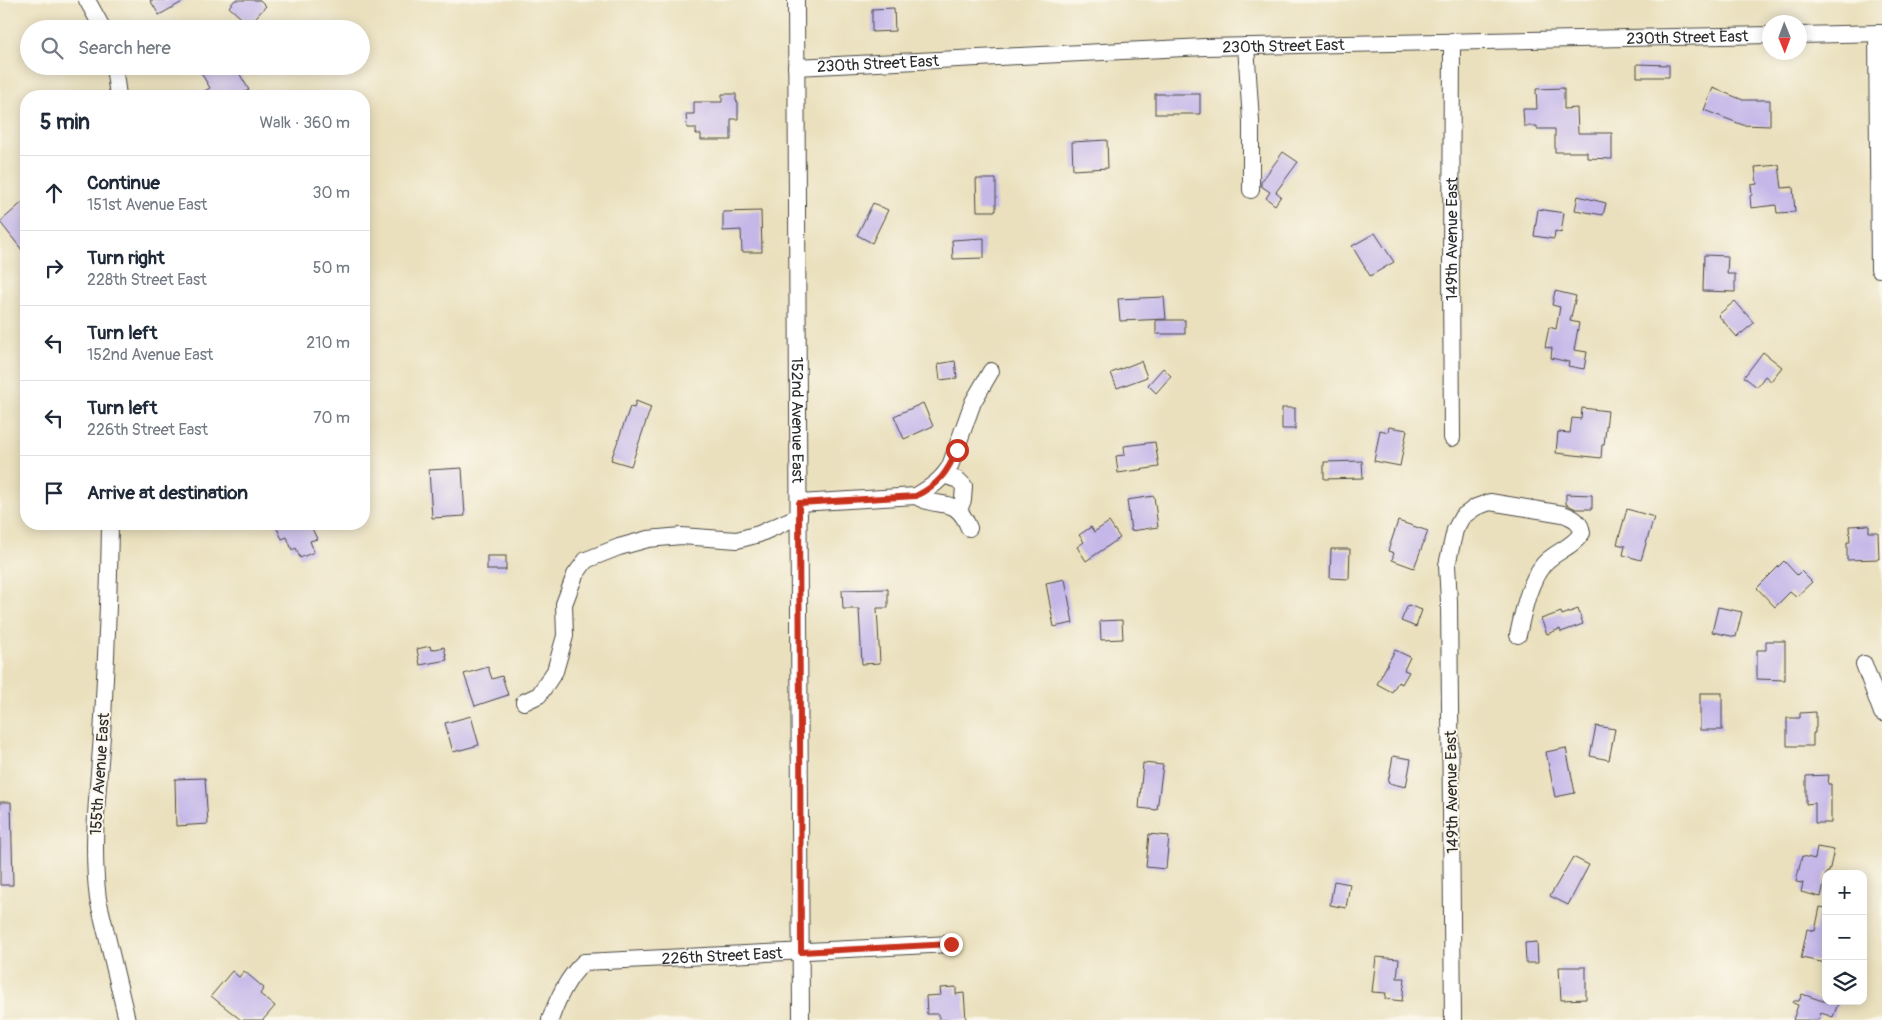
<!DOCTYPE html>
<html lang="en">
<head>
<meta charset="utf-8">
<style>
  body { margin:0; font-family:Pangolin,sans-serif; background:#f2f2f3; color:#1f2937 }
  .controls { position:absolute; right:15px; bottom:15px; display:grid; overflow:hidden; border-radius:10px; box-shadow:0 2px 12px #0003 }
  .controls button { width:45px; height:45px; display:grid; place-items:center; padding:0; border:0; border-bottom:1px solid #e0e1e3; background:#fff; color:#1f2937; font:25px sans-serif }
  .compass { position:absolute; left:1762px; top:15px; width:45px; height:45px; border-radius:50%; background:#fff; box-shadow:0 2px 12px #0003; rotate:179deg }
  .stop { position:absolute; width:15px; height:15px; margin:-11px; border:4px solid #c8321e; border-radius:50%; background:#fff }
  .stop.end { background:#c8321e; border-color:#fff; box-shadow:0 1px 5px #0008 }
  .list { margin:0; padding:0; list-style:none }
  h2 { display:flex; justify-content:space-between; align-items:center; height:65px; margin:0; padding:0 20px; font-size:21px }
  h2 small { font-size:16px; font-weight:400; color:#747a83 }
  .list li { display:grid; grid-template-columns:32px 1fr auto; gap:15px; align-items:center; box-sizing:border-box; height:75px; padding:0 20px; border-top:1px solid #e0e1e3 }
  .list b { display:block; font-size:19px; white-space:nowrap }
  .list p { margin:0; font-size:16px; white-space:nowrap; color:#747a83 }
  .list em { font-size:16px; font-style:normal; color:#747a83 }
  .icon { flex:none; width:28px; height:28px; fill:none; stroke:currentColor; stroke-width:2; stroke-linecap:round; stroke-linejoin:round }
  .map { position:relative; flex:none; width:1882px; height:1020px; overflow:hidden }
  .search { position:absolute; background:#fff; box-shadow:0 2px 12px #0003; left:20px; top:20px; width:350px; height:55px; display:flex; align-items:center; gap:12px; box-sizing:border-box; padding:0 18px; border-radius:28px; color:#747a83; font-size:19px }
  .panel { position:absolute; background:#fff; box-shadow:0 2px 12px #0003; left:20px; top:90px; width:350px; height:440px; border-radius:20px }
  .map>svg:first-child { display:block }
  .building { fill:#c5b8e9 }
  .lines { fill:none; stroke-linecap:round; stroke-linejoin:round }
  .minor-casing { stroke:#484641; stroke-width:18 }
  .minor { stroke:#fff; stroke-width:16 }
  .route { stroke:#c8321e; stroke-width:6 }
  .labels { text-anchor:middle; stroke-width:4; stroke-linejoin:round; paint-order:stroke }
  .street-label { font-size:16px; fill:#2b2b2b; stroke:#fbf7ec }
</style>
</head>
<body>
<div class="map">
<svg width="1882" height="1020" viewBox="0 0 1882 1020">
  <rect width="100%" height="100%" fill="#fbf7ec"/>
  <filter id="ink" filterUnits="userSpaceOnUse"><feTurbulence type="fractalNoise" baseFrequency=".02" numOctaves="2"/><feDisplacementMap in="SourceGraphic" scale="10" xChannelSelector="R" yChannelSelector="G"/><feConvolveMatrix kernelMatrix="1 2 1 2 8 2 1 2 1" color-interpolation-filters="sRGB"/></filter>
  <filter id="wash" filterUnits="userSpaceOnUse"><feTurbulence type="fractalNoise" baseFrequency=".0096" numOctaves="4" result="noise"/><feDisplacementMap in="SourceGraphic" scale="20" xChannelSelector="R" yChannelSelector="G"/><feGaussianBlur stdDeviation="1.12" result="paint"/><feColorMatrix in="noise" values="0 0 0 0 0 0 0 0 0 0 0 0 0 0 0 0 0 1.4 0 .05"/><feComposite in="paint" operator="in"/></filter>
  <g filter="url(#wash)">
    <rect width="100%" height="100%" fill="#eae0bd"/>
    <g id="blocks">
      <g class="building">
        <polygon points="150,0 186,0 159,15"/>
        <polygon points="235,0 260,0 266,6 249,25 229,7"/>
        <polygon points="894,8 895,31 872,32 872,9"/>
        <polygon points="1637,64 1669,65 1669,77 1637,77"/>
        <polygon points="207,66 235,66 249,90 237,96 196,96 210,88 200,71"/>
        <polygon points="1564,88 1564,109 1577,108 1578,133 1612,133 1612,159 1587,158 1587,152 1555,152 1555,129 1537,129 1537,126 1524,126 1523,109 1537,109 1536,89"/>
        <polygon points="1713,88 1743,100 1770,100 1770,126 1743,125 1704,110"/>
        <polygon points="722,94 736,94 736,101 738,102 738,119 731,119 731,140 701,140 701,134 696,134 696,128 687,128 686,114 694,114 694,102 722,102"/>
        <rect x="1155" y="94" width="45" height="20"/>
        <polygon points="1107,140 1108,168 1073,170 1072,142"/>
        <polygon points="1283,152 1298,162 1276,192 1281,196 1275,205 1266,198 1270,192 1261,186 1261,182"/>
        <polygon points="1779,165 1782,188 1793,187 1795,212 1777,213 1776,205 1751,208 1750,196 1752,195 1751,185 1757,184 1755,167"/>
        <polygon points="976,179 996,179 996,211 977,211"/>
        <polygon points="1578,196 1606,203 1603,215 1575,210"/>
        <polygon points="26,199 26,255 0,222"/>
        <polygon points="873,203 888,210 872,243 857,235"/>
        <polygon points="1538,209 1564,213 1561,233 1555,231 1554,239 1534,236"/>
        <polygon points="761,211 762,252 742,252 741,230 723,231 723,212"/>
        <polygon points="1375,233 1394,262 1370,276 1352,246"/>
        <polygon points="984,238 984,258 953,259 952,240"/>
        <polygon points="1704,255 1728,256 1727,274 1735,274 1735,292 1703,291"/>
        <polygon points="1555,291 1576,296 1570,321 1579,323 1574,350 1587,352 1584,369 1568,366 1569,362 1551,358 1552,348 1545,347 1549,327 1556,329 1560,307 1552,305"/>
        <polygon points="1164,297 1166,319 1120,321 1118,299"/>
        <polygon points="1735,301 1754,323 1737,337 1718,315"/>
        <rect x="1156" y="320" width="29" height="14"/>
        <polygon points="1763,352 1782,367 1771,381 1765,376 1757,387 1744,377"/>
        <polygon points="955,361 957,378 940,380 938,364"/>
        <polygon points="1141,361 1147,377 1117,388 1111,373"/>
        <polygon points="1163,368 1171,376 1156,393 1148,385"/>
        <polygon points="636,401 651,407 631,466 611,460 630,407 634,408"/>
        <polygon points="923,403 933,426 904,439 894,416"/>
        <rect x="1282" y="408" width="13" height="21"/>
        <polygon points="1582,408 1608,411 1604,445 1602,445 1601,458 1556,453 1558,432 1570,433 1572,418 1581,419"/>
        <polygon points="1389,427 1407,430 1400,466 1374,461 1380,430 1388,432"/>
        <polygon points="1155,442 1159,467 1118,473 1116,456 1125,455 1124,446"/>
        <polygon points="1362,461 1363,478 1324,479 1324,462"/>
        <polygon points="462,468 465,516 432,518 429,470"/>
        <polygon points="1566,494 1592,495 1592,509 1576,509 1566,504"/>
        <polygon points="1154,496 1158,527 1131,531 1127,500"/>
        <polygon points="1627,509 1654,517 1641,560 1623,555 1625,546 1617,544"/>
        <polygon points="1398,521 1428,531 1414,568 1392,560 1394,553 1388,551"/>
        <polygon points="1109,522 1120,538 1086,561 1077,547 1084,542 1079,535 1091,527 1094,532"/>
        <polygon points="275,524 310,524 317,539 310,541 314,552 300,558 296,548 292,550 287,537 282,539"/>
        <polygon points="1869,525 1869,532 1878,532 1879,559 1847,560 1847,542 1850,542 1849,526"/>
        <polygon points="1331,549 1350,549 1349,579 1330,578"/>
        <rect x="487" y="556" width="19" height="14"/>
        <polygon points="1784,561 1797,575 1801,571 1812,582 1796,597 1790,592 1775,607 1757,588"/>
        <polygon points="1065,579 1073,623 1054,627 1046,583"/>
        <polygon points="888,589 888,608 877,608 880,663 862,664 859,609 843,609 842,590"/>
        <polygon points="1408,605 1422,610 1416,627 1401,621"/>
        <polygon points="1718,607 1742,612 1736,637 1712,632"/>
        <polygon points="1578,609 1583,624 1561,632 1560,629 1547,634 1541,619 1561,612 1562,615"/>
        <polygon points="1122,620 1123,639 1101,640 1100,621"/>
        <polygon points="1766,641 1785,641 1785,680 1757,679 1757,650 1766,650"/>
        <polygon points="430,646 431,650 444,647 447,660 420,665 417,649"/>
        <polygon points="1395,650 1410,657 1404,670 1409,672 1402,684 1398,682 1392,692 1377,684"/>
        <polygon points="488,667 492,679 502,676 508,695 475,706 464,674"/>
        <rect x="1700" y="693" width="22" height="37"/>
        <polygon points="1816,712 1816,728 1815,728 1815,733 1813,733 1813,746 1787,746 1787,718 1800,718 1800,713"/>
        <polygon points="471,716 479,745 453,752 445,723"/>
        <polygon points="1596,726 1615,729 1609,760 1590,756"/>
        <polygon points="1566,748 1575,793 1555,797 1546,752"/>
        <polygon points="1393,756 1411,759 1406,787 1388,783"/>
        <polygon points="1143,763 1163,765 1157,810 1139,808"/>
        <polygon points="1829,775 1828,784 1831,784 1831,823 1815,823 1815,803 1806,804 1806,776"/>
        <polygon points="205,778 208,824 176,826 175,779"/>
        <polygon points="0,802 11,802 13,885 0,885"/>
        <polygon points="1149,834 1169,836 1166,869 1146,867"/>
        <polygon points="1817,847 1834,850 1829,872 1827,872 1826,874 1821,897 1801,892 1803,883 1796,882 1802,856 1815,859"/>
        <polygon points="1573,857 1589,865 1568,905 1550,896"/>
        <polygon points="1334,881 1350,884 1346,908 1330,905"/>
        <polygon points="1820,907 1826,908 1826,963 1801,958 1807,929 1815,931"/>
        <polygon points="1537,942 1538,963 1526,963 1525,943"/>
        <polygon points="1376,957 1399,959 1397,978 1405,978 1402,1001 1385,999 1386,993 1372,992"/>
        <polygon points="1559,967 1586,967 1586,999 1561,1000"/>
        <polygon points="232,971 239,977 244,971 264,988 260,994 275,1006 263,1020 241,1020 211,996"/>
        <polygon points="956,987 956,994 964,993 966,1020 939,1020 939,1014 927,1014 926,996 941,995 940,988"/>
        <polygon points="1802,994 1823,1001 1839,1001 1833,1017 1821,1013 1818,1020 1793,1020 1798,1005 1793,1003 1794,1001 1799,1001"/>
      </g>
    </g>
  </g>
  <g filter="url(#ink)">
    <use href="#blocks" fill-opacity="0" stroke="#484641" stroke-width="1"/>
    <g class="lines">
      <defs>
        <g id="minor">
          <polyline points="87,0 103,29"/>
          <path id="s1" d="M796,0L801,1020"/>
          <polyline points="1877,33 1879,269"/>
          <polyline points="1800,35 1882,33"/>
          <polyline points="1246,46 1251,121 1251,190"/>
          <polyline points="114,66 118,96"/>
          <path id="s2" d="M796,67L1205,47L1770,35"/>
          <path id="s3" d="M1452,438L1451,271L1452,41"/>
          <polyline points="944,475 958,480 964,486 963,500 959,510"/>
          <path d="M916,496C939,511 955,493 969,528"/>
          <path d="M799,503L916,496C930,488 942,480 950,466L973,402L991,371"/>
          <path d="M110,524C109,594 106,665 102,736C98,790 91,845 98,899L127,1020"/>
          <polyline points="1864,664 1882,713"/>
          <polyline points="524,702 539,695 555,671 565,636 564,604 575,575 586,560 619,547 648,539 681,536 737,540 759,534 799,516"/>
          <path id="s4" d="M550,1020C558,998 567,978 584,962L951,944"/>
          <path d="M1453,1020L1449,602L1447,565L1455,530L1462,517L1476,507L1490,502L1563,514C1574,518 1581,522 1582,533C1571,549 1553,552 1543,565C1528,584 1523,613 1518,635"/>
        </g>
      </defs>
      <use href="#minor" class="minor-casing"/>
      <use href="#minor" class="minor"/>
    </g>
  </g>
  <g class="lines" filter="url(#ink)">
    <path class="route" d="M951,944L801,952L799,503L916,496C939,484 947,473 957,450"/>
  </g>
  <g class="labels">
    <g class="street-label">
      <text dy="6" stroke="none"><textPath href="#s2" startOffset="892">230th Street East</textPath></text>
      <text dy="6" stroke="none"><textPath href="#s2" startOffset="488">230th Street East</textPath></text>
      <text dy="6" stroke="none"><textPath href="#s2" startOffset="82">230th Street East</textPath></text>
      <text dy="6" stroke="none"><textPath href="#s3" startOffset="199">149th Avenue East</textPath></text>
      <text dy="6" stroke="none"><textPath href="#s1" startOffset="420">152nd Avenue East</textPath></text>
      <text transform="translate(99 774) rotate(-86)" y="6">155th Avenue East</text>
      <text transform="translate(1451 792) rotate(-91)" y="6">149th Avenue East</text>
      <text dy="6" stroke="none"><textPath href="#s4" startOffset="206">226th Street East</textPath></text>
    </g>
  </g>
</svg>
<div class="controls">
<button>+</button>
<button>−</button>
<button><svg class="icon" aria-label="layers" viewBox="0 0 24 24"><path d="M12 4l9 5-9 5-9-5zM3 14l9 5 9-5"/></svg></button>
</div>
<svg class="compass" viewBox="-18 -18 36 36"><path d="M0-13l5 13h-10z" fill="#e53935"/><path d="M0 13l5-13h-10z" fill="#747a83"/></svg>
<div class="stop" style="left:957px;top:450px"></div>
<div class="stop end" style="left:951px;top:944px"></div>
<div class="search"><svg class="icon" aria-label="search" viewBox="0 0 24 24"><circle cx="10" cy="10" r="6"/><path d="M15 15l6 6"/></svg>Search here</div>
<section class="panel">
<h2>5 min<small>Walk · 360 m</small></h2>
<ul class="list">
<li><svg class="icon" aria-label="ahead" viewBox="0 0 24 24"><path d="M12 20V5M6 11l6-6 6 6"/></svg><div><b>Continue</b><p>151st Avenue East</p></div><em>30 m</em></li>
<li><svg class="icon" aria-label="right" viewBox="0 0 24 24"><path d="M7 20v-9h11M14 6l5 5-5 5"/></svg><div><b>Turn right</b><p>228th Street East</p></div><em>50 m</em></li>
<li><svg class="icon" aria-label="left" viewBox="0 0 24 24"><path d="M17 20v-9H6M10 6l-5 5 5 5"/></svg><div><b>Turn left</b><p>152nd Avenue East</p></div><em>210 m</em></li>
<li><svg class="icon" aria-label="left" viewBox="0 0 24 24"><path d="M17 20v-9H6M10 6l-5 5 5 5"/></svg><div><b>Turn left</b><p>226th Street East</p></div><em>70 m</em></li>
<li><svg class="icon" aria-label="arrive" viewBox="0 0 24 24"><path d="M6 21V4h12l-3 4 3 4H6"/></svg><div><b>Arrive at destination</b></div></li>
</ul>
</section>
</div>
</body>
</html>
